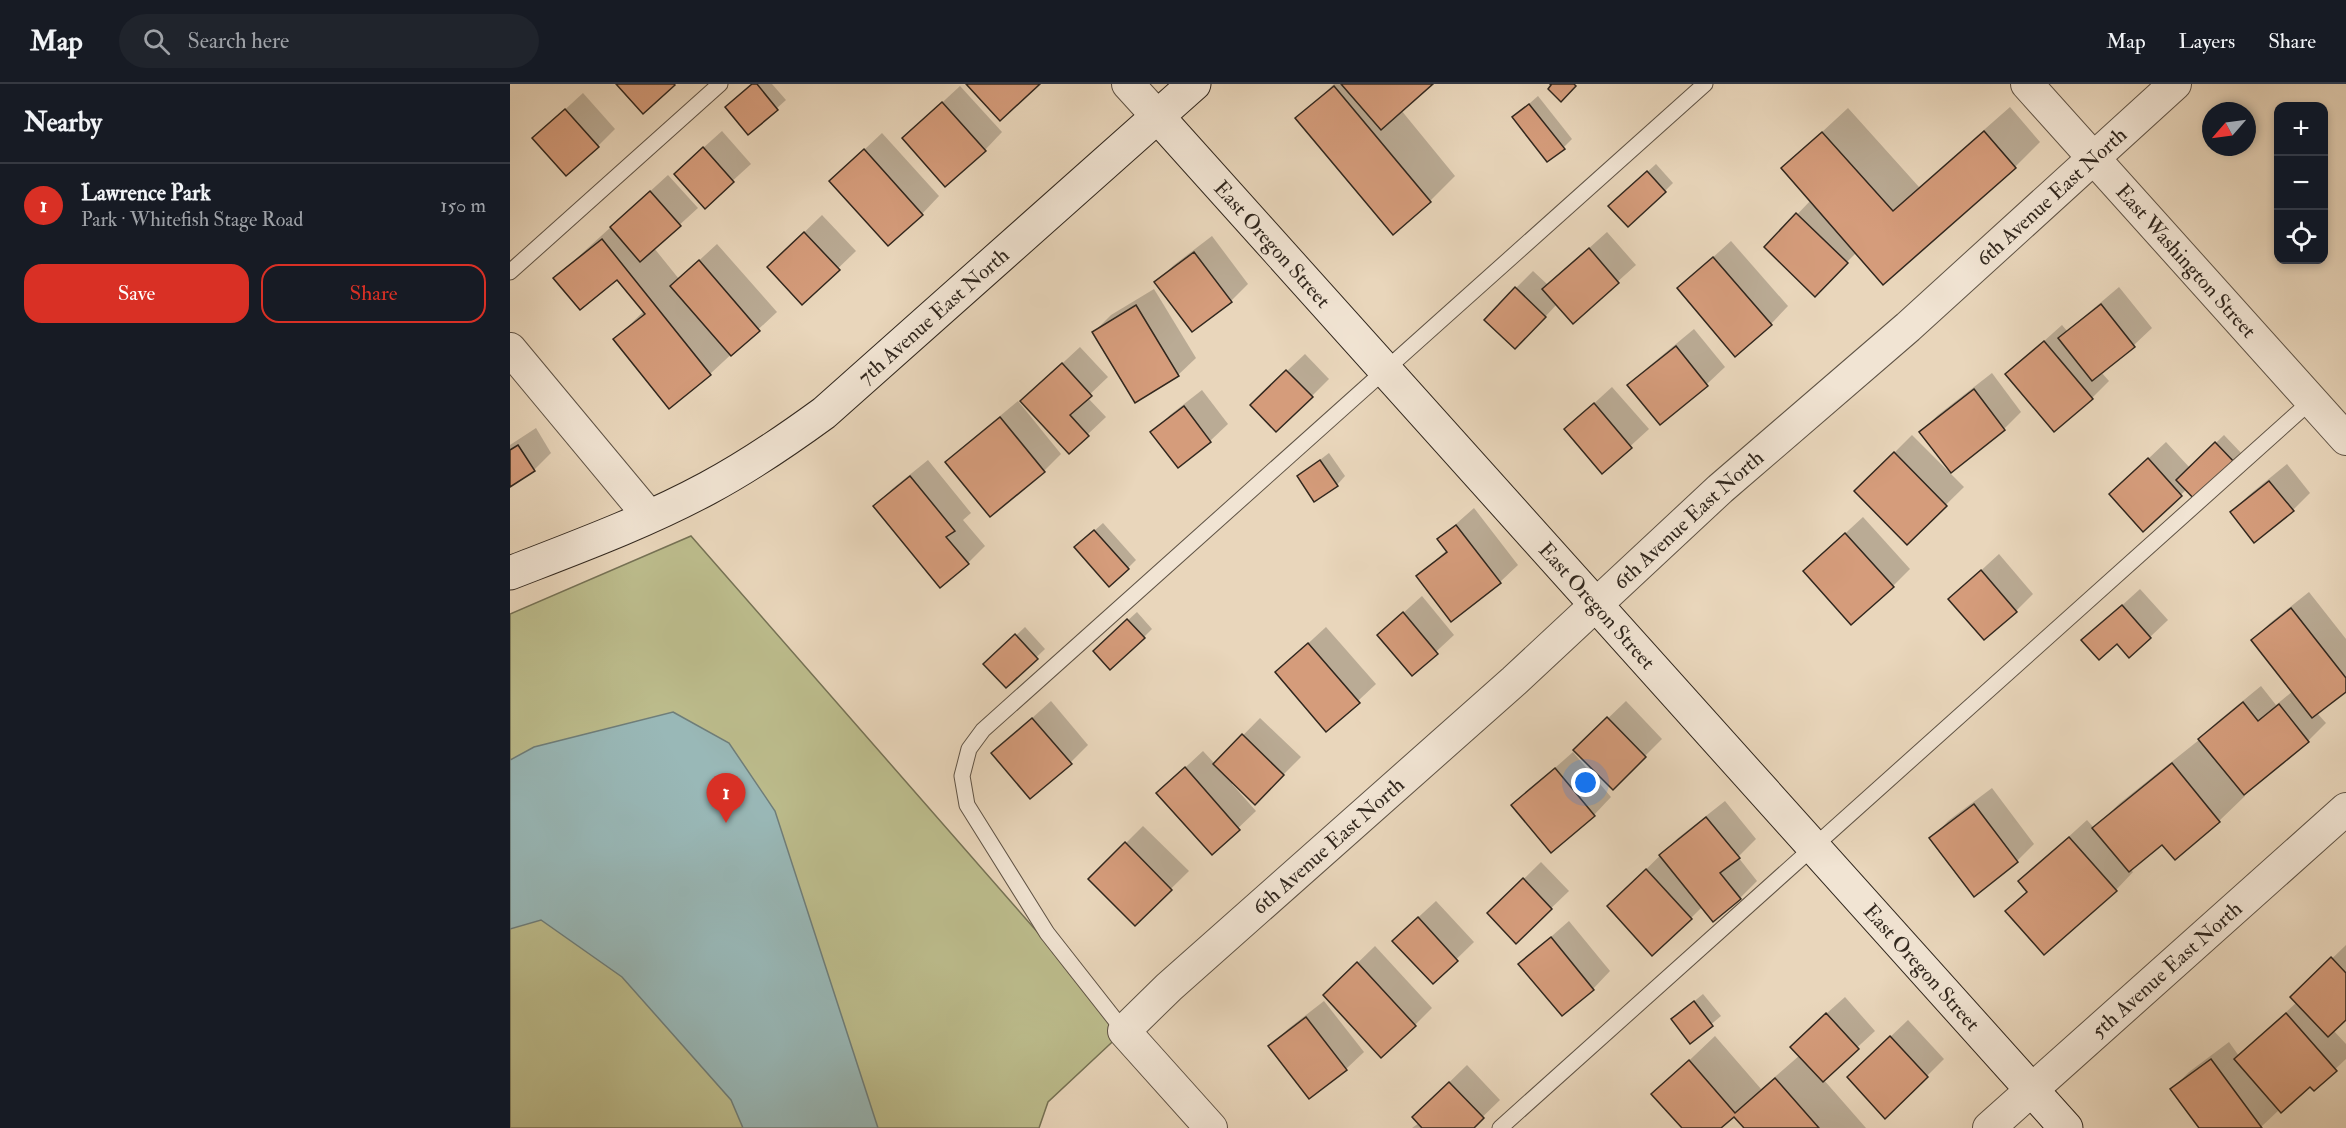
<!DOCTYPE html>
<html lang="en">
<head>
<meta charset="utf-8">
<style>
  body { margin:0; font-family:"IM FELL Double Pica",serif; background:#20242c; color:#f1f3f6 }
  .controls { position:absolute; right:18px; top:18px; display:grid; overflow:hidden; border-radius:12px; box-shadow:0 3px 9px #0003 }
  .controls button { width:54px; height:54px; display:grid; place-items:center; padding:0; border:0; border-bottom:2px solid #363941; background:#171b24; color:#f1f3f6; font:30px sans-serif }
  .compass { position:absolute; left:1692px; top:18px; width:54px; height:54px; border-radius:50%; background:#171b24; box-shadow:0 3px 9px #0003; rotate:242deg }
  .you { position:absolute; left:1076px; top:699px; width:21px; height:21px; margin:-15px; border:4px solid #fff; border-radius:50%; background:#1a73e8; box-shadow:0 0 0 9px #1a73e833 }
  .badge { display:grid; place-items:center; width:39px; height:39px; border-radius:50%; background:#d93025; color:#fff; font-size:20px; font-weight:700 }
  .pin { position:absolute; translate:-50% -50px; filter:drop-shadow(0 2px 3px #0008) }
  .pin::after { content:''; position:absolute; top:32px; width:21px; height:18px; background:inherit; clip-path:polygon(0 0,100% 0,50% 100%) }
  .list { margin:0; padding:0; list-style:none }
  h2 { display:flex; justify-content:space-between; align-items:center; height:78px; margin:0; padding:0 24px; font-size:26px }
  h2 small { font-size:20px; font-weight:400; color:#9ea1a6 }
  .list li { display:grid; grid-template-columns:39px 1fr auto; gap:18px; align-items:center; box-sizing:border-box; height:84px; padding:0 24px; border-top:2px solid #363941 }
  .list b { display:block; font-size:22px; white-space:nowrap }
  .list p { margin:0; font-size:20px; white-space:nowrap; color:#9ea1a6 }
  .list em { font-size:20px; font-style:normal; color:#9ea1a6 }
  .actions { display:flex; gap:12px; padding:18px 24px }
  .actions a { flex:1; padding:14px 0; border:2px solid #d93025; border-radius:18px; text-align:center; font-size:21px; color:#d93025 }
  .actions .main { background:#d93025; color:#fff }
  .icon { flex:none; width:33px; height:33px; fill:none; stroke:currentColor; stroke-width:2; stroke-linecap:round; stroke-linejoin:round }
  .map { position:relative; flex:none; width:1836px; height:1044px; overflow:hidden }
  header { display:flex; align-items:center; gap:36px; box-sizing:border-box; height:84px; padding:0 30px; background:#171b24; border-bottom:2px solid #363941 }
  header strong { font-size:28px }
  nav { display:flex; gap:33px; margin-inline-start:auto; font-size:21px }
  .search { width:420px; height:54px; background:#20242c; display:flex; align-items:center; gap:15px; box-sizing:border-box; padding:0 21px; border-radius:33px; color:#9ea1a6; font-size:22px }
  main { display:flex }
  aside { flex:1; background:#171b24 }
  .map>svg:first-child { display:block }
  .green { fill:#bcbc8c; stroke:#767255; stroke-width:1.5 }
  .water { fill:#99b8b7; stroke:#6f7e7a; stroke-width:1.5 }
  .shadow { fill:#0003 }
  .building { fill:#d59c7b; stroke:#31271e; stroke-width:1.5 }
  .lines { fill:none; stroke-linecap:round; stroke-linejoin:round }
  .lane-casing { stroke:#5f5345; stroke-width:17 }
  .street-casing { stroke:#5f5345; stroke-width:34 }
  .secondary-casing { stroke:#31271e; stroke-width:35 }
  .lane { stroke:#f1e4d3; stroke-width:15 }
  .street { stroke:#f1e4d3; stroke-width:32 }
  .secondary { stroke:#f1e4d3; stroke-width:33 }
  .labels { text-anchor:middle; stroke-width:4.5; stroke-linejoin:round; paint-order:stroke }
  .street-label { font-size:21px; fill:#31271e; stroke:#f1e4d3 }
</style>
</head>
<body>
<header>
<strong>Map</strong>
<div class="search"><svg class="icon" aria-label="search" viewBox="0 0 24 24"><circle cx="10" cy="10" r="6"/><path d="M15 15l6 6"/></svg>Search here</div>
<nav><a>Map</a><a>Layers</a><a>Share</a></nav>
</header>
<main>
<aside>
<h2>Nearby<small></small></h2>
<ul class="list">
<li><span class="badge">1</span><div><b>Lawrence Park</b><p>Park · Whitefish Stage Road</p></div><em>150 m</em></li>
</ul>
<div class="actions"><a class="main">Save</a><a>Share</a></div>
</aside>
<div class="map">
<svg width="1836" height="1044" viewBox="0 0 1836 1044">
  <rect width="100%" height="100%" fill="#e9d6bb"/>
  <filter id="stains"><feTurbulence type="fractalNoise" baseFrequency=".00333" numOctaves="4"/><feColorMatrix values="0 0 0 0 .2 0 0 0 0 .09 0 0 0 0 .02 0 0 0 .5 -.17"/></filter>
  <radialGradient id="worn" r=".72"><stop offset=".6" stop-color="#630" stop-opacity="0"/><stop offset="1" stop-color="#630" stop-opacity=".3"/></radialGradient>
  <polygon class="green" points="181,452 614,947 538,1018 529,1044 0,1044 0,530"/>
  <polygon class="water" points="163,628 219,659 265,727 368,1044 233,1044 221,1016 112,893 31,836 0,845 0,676 24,663"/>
  <g class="shadow">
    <polygon points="243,0 262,0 276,16 239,49"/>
    <polygon points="824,0 921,0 891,26 945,92 920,117 787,35"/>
    <polygon points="450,2 492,48 475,66 394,54"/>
    <polygon points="73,9 105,45 88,62 24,54"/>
    <polygon points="1028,12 1062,55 1054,63 1004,33"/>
    <polygon points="1500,23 1530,58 1505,83 1347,168 1305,210 1256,163 1301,116 1273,84 1338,24 1409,103"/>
    <polygon points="212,47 241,80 195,122 183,73"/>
    <polygon points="372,49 429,112 412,130 321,97"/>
    <polygon points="1146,80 1163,99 1155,107 1109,114"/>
    <polygon points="158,91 188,124 144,164 169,195 207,160 267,228 200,290 159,323 105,255 134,227 107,194 45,194"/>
    <polygon points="312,131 346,167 292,219 276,166"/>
    <polygon points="1097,148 1126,181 1063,238 1047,220 1023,246 1006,204 1023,187 1038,201"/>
    <polygon points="702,152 738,200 721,217 646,198 664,181"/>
    <polygon points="1221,157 1278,222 1261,240 1169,204"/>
    <polygon points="1609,203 1642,244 1624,261 1591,288 1599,297 1582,314 1497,290 1552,241 1557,247"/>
    <polygon points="644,205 686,274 668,291 584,248 601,231"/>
    <polygon points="1184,245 1215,283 1197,300 1150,339 1119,302 1137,284"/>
    <polygon points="570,263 598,293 577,313 596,333 559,368 530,300"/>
    <polygon points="795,270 819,295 802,312 759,304"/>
    <polygon points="1482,289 1511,328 1494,345 1411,348 1428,331"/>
    <polygon points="1102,303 1139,345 1092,388 1056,345"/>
    <polygon points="692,306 718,340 700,357 668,382 642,349 660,331"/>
    <polygon points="508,317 551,370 534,387 437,378 455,361"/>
    <polygon points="26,344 41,369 24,386 0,401 0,361"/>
    <polygon points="1402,351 1454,403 1397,459 1346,407"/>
    <polygon points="1714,351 1733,371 1677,405 1633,446 1619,393 1656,358 1680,384"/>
    <polygon points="819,369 835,392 827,401 789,392"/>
    <polygon points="418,376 461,429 453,436 475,462 458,479 365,422 382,405"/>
    <polygon points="1777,380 1800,409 1783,426 1722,428 1739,411"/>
    <polygon points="964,424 1008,481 990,498 942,536 908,492 937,466 929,455"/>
    <polygon points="1353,433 1400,485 1383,502 1313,470"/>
    <polygon points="593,439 626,476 618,484 575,455"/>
    <polygon points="1489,470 1523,510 1506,527 1440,515"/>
    <polygon points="1630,505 1658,536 1640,553 1574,556"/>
    <polygon points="1799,508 1836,555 1836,606 1807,629 1816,639 1798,657 1733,711 1735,712 1709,737 1653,759 1620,785 1623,788 1606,806 1534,869 1497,827 1518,807 1510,797 1577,736 1584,744 1610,719 1689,656 1707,638 1751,602 1766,621 1783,607 1743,556 1760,539"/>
    <polygon points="912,512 944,551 902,590 869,551"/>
    <polygon points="627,528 642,545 634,553 593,559"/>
    <polygon points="515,543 535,565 496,602 484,572"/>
    <polygon points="816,543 866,600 817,646 767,588"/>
    <polygon points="541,617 578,661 561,678 483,669"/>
    <polygon points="1116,617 1152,655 1103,704 1065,666"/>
    <polygon points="750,634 791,673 745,719 724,698 722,700 746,727 702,769 648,709 693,667 705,680"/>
    <polygon points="1063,668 1101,713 1084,731 1003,721"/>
    <polygon points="1482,704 1524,760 1507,777 1421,755 1438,737"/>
    <polygon points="1215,717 1246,755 1228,773 1247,797 1230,814 1192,823 1181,834 1116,805 1168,754"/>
    <polygon points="633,742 679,787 625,840 580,795"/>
    <polygon points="1031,778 1059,807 1006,858 979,829"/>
    <polygon points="926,817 964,858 923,898 901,840"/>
    <polygon points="1059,837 1100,887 1083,905 1010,880"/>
    <polygon points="1836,861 1836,934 1823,946 1836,960 1836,975 1804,1005 1800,1001 1770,1025 1750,1044 1691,1044 1662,1005 1679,988 1719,958 1729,972 1787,918 1800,896"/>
    <polygon points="865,862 922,924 905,941 832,894"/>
    <polygon points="1193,910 1211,932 1180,958 1163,935"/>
    <polygon points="1335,913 1365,947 1313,995 1356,1044 1236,1044 1224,1031 1209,1044 1174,1044 1144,1010 1205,952 1251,1005 1290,971 1299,945"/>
    <polygon points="814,917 854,968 836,985 760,962 778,945"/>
    <polygon points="1398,936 1434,975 1417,992 1356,976"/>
    <polygon points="957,981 990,1016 961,1044 902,1044 909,1039 921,1016"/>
  </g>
  <g class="building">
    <polygon points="106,0 164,0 165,1 133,30"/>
    <polygon points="242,0 247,0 268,26 238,51 215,23"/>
    <polygon points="456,0 530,0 490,37"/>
    <polygon points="831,0 923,0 871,46"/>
    <polygon points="1040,0 1064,0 1066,2 1051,18 1038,5 1041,1"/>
    <polygon points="824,2 921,118 883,151 785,34"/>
    <polygon points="432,18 476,67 435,103 392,54"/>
    <polygon points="1019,20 1055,65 1037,78 1002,33"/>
    <polygon points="55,25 89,63 56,92 22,54"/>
    <polygon points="1474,47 1506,84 1373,201 1271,84 1312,48 1383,127"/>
    <polygon points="193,63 224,98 195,125 164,90"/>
    <polygon points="354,65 413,131 378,162 319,97"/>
    <polygon points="1137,87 1156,108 1118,143 1098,122"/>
    <polygon points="140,107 171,142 130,178 100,143"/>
    <polygon points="1286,129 1338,179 1305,213 1254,163"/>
    <polygon points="294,148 330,186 292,221 257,183"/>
    <polygon points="92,155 201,291 159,325 103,255 135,230 107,196 70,226 43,194"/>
    <polygon points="1079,164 1109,199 1063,240 1032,205"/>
    <polygon points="684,168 722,218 682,248 644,198"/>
    <polygon points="1203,173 1262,241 1225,273 1167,204"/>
    <polygon points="189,176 250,247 221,272 160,202"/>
    <polygon points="1005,203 1036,233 1005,265 974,236"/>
    <polygon points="1591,220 1625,263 1582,297 1548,254"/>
    <polygon points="626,221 669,292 625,319 582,248"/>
    <polygon points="1534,257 1583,315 1544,348 1495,290"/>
    <polygon points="1166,262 1198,302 1150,341 1117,301"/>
    <polygon points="552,279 582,312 560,331 579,352 559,370 510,317"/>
    <polygon points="776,286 803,313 766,348 740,321"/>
    <polygon points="1464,305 1495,346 1441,389 1409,348"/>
    <polygon points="1084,319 1122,364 1092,390 1054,345"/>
    <polygon points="674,322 701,358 668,384 640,348"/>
    <polygon points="490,333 535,388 480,433 435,378"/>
    <polygon points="1705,358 1726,380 1687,418 1666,396"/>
    <polygon points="8,361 25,387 0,403 0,366"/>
    <polygon points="1384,368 1437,422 1397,461 1344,407"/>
    <polygon points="1638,374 1672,412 1633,448 1599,410"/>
    <polygon points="810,376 828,402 804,418 787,392"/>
    <polygon points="400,392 445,447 436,453 459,480 430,504 363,422"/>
    <polygon points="1759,397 1784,427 1744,459 1720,428"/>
    <polygon points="946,441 991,499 941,538 906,492 937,468 927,455"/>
    <polygon points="584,446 619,485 599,503 564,463"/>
    <polygon points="1335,449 1384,503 1341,541 1293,487"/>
    <polygon points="1471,486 1507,528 1474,556 1438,515"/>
    <polygon points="1612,521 1641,554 1619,574 1607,560 1589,576 1571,556"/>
    <polygon points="1781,524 1836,594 1836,608 1802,634 1741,556"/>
    <polygon points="893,528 928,570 902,592 867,551"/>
    <polygon points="617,535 635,554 600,586 583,567"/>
    <polygon points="505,550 528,575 496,604 473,580"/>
    <polygon points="798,559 850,619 816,648 765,588"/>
    <polygon points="1733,618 1748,637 1769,620 1799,658 1734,711 1688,655"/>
    <polygon points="1097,633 1136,673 1103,706 1063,666"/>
    <polygon points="522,634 562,680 520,715 481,669"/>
    <polygon points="732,650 774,691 745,721 703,680"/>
    <polygon points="1662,679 1710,738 1665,776 1652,761 1619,788 1582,744"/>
    <polygon points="675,683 730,746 702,771 646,709"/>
    <polygon points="1045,684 1085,732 1041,769 1001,721"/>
    <polygon points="1464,720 1508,778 1464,813 1419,754"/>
    <polygon points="1196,733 1230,774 1210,789 1231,815 1203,838 1149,771"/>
    <polygon points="1559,753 1607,807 1534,871 1495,827 1517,808 1508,797"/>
    <polygon points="615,758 662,806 625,842 578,795"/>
    <polygon points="1136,785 1182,835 1142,872 1097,822"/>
    <polygon points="1013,794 1042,825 1006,860 977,829"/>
    <polygon points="908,833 948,877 923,900 882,857"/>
    <polygon points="1041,853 1084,906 1052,932 1008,880"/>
    <polygon points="1821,873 1836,889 1836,936 1818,953 1780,913"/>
    <polygon points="847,878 906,942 871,974 813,911"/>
    <polygon points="1184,917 1203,942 1180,960 1161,935"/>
    <polygon points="1316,929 1349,965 1313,998 1280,963"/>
    <polygon points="1776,929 1827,987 1804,1007 1800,1003 1771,1029 1724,975"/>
    <polygon points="796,933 837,986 799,1015 758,962"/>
    <polygon points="1380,952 1418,993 1375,1035 1337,993"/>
    <polygon points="1701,975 1752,1044 1689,1044 1660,1005"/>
    <polygon points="1179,976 1225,1029 1265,994 1309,1044 1234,1044 1224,1033 1211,1044 1172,1044 1141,1010"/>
    <polygon points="939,998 974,1034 964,1044 912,1044 902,1033"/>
  </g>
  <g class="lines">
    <defs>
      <g id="lane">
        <polyline points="0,188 210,0"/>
        <polyline points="614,947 537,849 457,721 452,692 459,665 473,646 1195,0"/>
        <polyline points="990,1044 1801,317"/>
      </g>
      <g id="street">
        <polyline points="618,0 648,33"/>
        <path id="s1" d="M1517,0L1836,355"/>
        <polyline points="0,265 139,432"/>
        <path id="s2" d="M701,1044L614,947L659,903L1004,597L1210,405L1398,243L1665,0"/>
        <path id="s3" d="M1479,1044L1836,725"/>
      </g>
      <g id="secondary">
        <path id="s4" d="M648,33L1556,1044"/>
        <path id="s5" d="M0,489C67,463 135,438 198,404C239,382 277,356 314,329L684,0"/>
      </g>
    </defs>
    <use href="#lane" class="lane-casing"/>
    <use href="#street" class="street-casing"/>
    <use href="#secondary" class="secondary-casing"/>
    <use href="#lane" class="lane"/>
    <use href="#street" class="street"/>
    <use href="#secondary" class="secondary"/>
  </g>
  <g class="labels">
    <g class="street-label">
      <text dy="7" stroke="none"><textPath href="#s2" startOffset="1378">6th Avenue East North</textPath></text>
      <text dy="7" stroke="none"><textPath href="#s4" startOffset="171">East Oregon Street</textPath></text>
      <text dy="7" stroke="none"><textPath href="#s1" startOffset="238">East Washington Street</textPath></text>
      <text dy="7" stroke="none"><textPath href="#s5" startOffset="500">7th Avenue East North</textPath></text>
      <text dy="7" stroke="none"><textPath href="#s2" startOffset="892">6th Avenue East North</textPath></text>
      <text dy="7" stroke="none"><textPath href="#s4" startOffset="657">East Oregon Street</textPath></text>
      <text dy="7" stroke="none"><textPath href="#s2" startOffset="406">6th Avenue East North</textPath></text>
      <text dy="7" stroke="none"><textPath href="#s4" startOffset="1143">East Oregon Street</textPath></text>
      <text dy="7" stroke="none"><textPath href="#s3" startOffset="238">5th Avenue East North</textPath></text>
    </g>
  </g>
  <rect width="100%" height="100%" filter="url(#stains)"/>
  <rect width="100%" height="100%" fill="url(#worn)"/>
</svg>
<div class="controls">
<button>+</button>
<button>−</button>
<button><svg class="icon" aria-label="locate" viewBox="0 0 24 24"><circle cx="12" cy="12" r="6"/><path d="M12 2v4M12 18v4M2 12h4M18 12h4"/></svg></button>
</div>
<svg class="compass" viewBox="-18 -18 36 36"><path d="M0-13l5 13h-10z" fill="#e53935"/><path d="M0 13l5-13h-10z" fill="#9ea1a6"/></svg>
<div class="you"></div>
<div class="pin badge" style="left:216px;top:739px">1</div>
</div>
</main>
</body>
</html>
